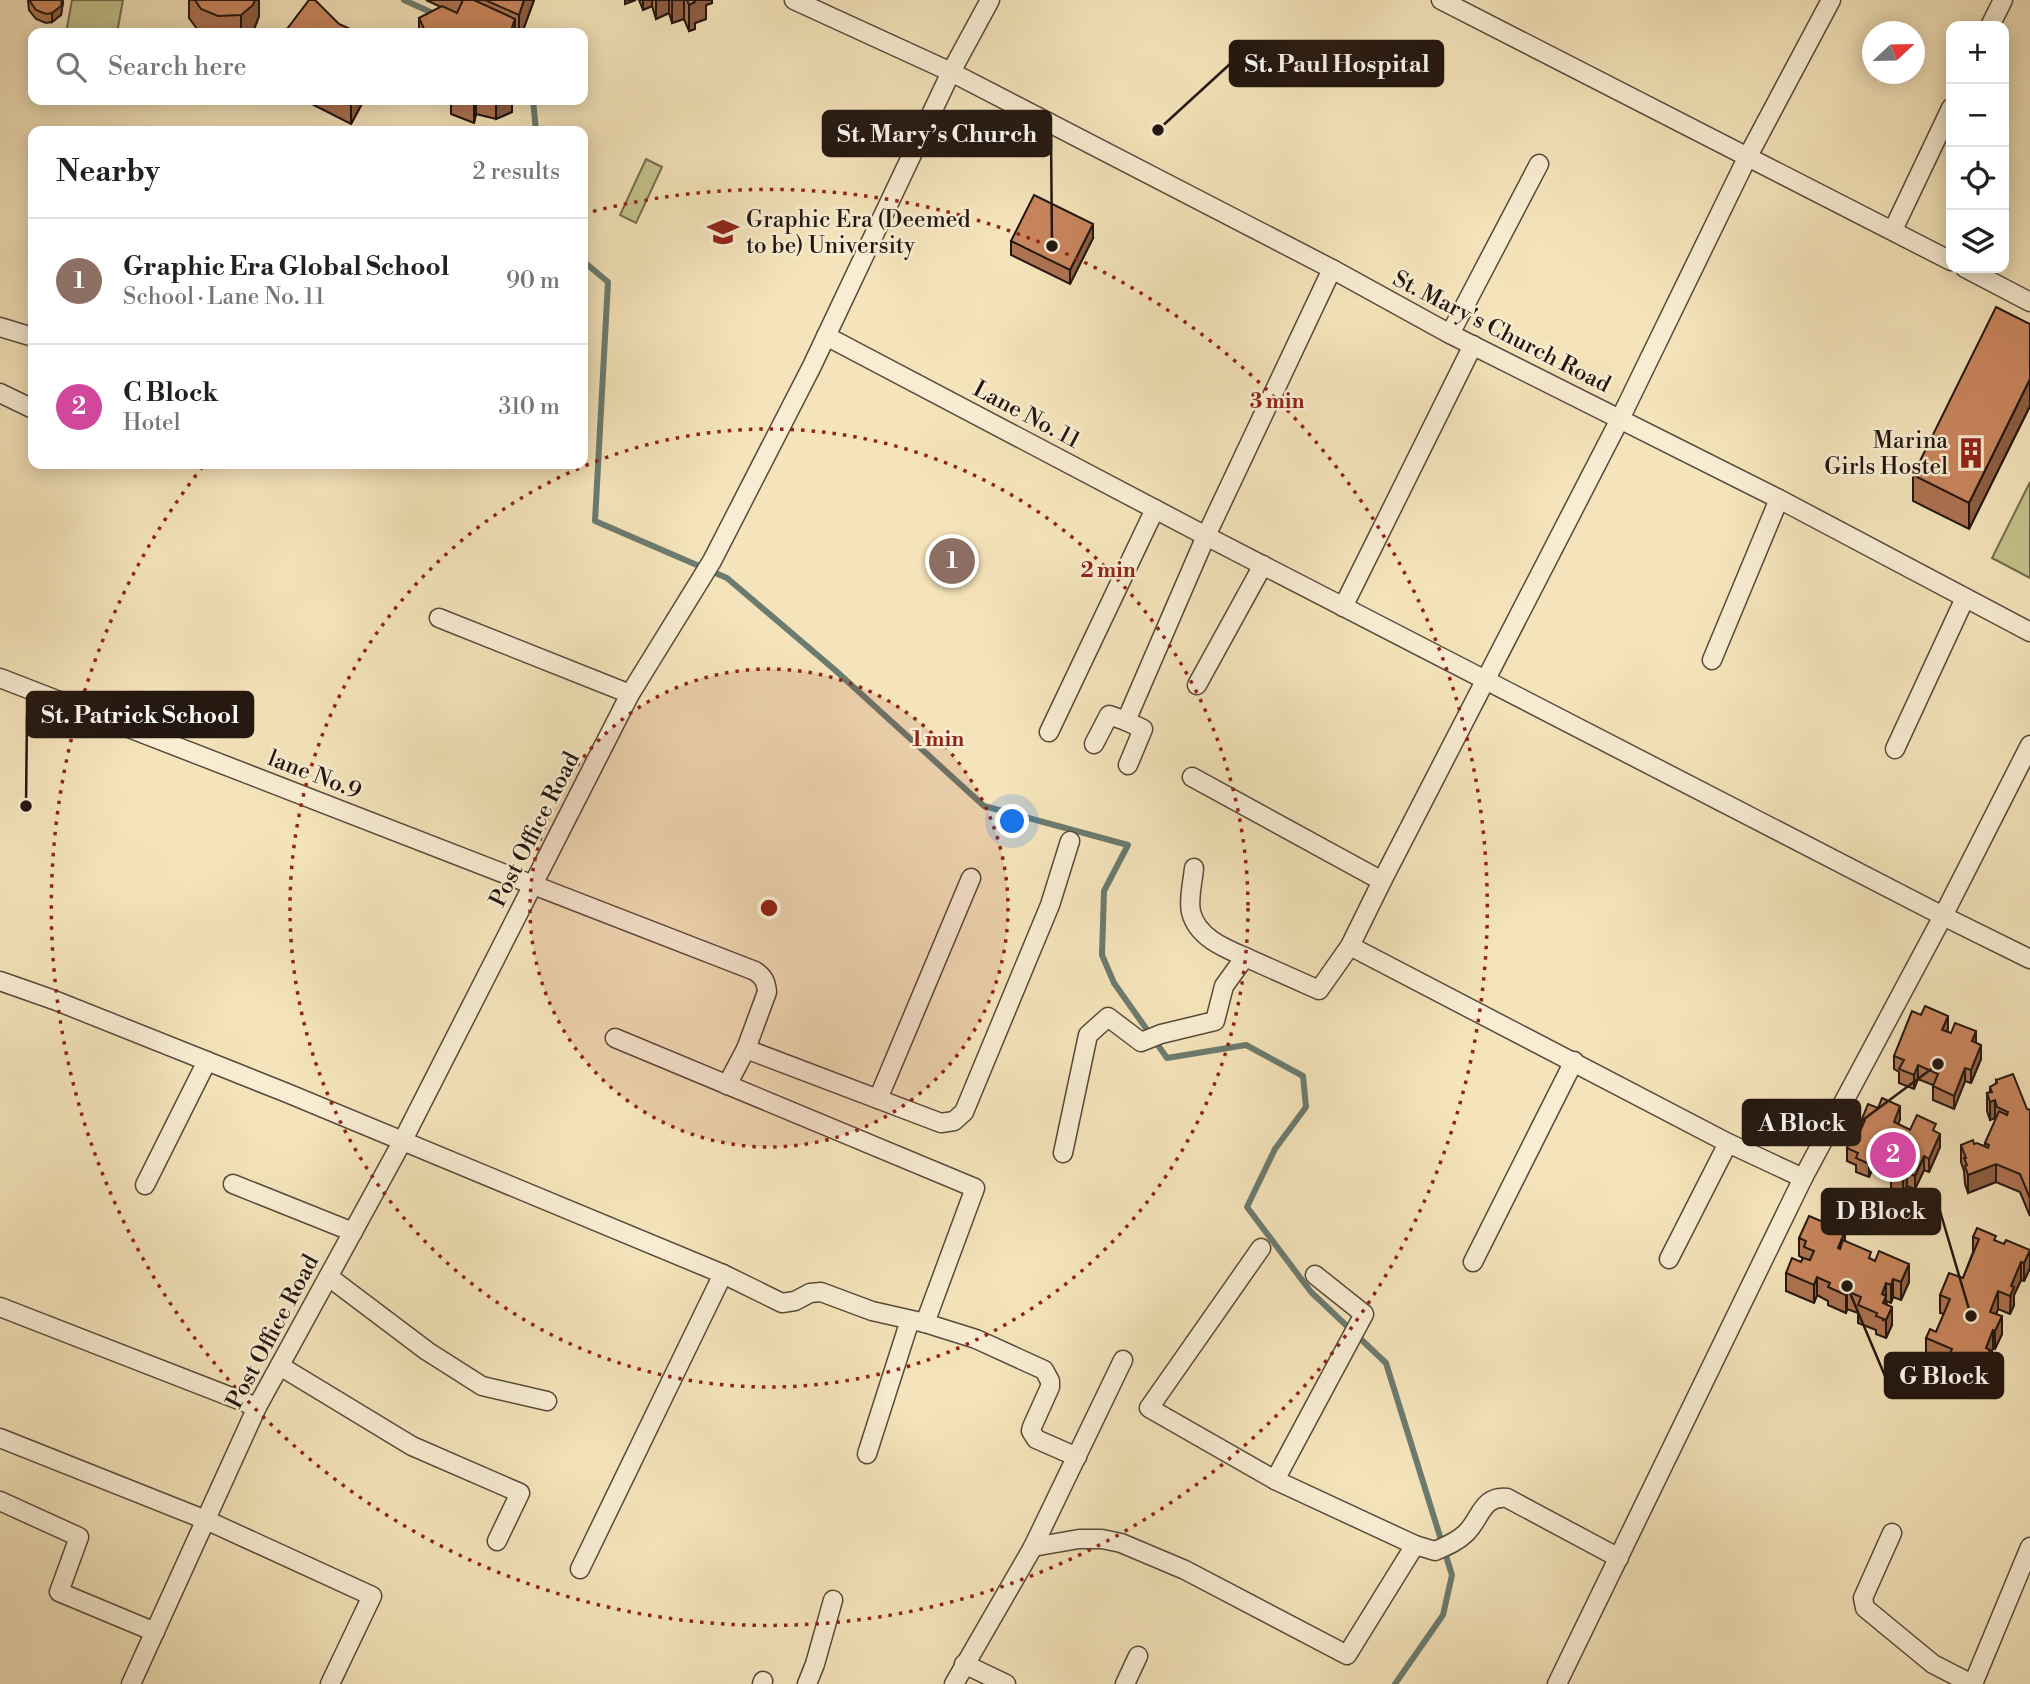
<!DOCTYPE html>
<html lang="en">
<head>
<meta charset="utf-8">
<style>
  body { margin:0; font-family:"Libre Bodoni",serif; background:#f2f2f2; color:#202124 }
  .controls { position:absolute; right:21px; top:21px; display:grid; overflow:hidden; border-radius:14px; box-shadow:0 4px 18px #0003 }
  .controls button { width:63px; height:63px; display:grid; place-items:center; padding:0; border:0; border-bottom:2px solid #e0e0e0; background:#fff; color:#202124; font:35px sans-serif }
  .compass { position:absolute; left:1862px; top:21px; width:63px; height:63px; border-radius:50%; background:#fff; box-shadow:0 4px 18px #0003; rotate:68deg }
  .you { position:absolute; left:1013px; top:822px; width:24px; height:24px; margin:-18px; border:5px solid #fff; border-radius:50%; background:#1a73e8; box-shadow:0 0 0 10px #1a73e833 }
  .badge { display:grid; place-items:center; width:46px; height:46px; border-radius:50%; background:#8f2418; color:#fff; font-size:23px; font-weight:700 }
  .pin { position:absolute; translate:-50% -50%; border:4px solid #fff; box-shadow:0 2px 7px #0006 }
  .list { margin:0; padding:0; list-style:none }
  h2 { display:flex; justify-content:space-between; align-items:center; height:91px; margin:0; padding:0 28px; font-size:30px }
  h2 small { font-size:23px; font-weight:400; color:#757577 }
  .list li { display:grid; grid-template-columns:46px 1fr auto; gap:21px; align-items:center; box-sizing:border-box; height:126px; padding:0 28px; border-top:2px solid #e0e0e0 }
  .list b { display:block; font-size:26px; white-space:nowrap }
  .list p { margin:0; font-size:23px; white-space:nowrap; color:#757577 }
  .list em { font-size:23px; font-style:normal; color:#757577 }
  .icon { flex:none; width:38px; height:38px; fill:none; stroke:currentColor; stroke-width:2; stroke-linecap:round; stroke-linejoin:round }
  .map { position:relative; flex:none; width:2030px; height:1684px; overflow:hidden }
  .search { position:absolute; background:#fff; box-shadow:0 4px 18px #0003; left:28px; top:28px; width:560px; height:77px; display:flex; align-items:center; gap:18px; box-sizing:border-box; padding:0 24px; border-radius:14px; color:#757577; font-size:26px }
  .panel { position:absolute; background:#fff; box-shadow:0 4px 18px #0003; left:28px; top:126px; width:560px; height:343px; border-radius:14px }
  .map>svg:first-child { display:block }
  .green { fill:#c4c28b; stroke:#736c4e; stroke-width:2 }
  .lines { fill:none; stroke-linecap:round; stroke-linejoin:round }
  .stream { stroke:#6b7b6f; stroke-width:6 }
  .minor-casing { stroke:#574a3b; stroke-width:21 }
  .minor { stroke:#f8edd3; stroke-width:18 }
  .wall { fill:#ae7351; stroke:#221610; stroke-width:2 }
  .shaded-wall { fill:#8d5e42; stroke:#221610; stroke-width:2 }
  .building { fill:#ca865e; stroke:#221610; stroke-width:2 }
  .ring { fill:none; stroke:#8f2418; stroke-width:3.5; stroke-dasharray:3.5 7 }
  .labels { text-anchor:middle; stroke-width:5; stroke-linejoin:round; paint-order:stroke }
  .poi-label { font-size:23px; fill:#221610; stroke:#f8edd3; text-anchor:start }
  .street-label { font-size:23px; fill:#221610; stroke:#f8edd3 }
  .centre { fill:#8f2418; stroke:#f8edd3; stroke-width:3.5 }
  .ring-label { font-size:21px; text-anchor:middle; font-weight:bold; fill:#8f2418; stroke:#f8edd3; stroke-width:5; stroke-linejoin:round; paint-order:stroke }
  .leader { fill:none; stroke:#221610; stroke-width:2.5 }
  .callout-dot { fill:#221610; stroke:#f8edd3; stroke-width:2.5 }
  .callout { fill:#221610; stroke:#221610; stroke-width:2.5 }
  .callout-label { font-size:24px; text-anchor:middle; font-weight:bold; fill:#fff }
</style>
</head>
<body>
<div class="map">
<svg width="2030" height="1684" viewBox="0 0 2030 1684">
  <rect width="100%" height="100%" fill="#f5e4bb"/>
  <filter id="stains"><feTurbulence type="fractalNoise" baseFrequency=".00286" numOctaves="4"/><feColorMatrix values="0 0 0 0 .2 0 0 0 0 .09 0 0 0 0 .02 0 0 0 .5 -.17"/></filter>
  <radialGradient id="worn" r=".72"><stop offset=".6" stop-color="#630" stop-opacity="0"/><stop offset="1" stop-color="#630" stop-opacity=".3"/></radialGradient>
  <g class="green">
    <polygon points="72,0 123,0 117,33 66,33"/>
    <polygon points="646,159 662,167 636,223 620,215"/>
    <polygon points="2030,482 2030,578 1992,558"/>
  </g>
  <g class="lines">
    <g class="stream">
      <polyline points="404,0 437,15"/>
      <polyline points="533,100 536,131"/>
      <polyline points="583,261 608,282 595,521 727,578 835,670 984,806 1128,845 1104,891 1102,955 1114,983 1167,1058 1246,1045 1303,1076 1306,1107 1275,1149 1247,1207 1311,1292 1386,1363 1452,1575 1443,1615 1395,1684"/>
    </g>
    <defs>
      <g id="minor">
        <polyline points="794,0 951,72 1332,269 1450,334 1779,499 2030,632"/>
        <polyline points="1441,0 1951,261"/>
        <polyline points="1990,26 2003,0"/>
        <polyline points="1893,230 1951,108"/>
        <polyline points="1965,268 2030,302"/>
        <polyline points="0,327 33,337"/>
        <polyline points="1450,334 1539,164"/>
        <polyline points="826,336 1206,536 1943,916 2030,959"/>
        <polyline points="0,393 33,409"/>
        <polyline points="1343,607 1473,345"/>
        <polyline points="439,618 630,694"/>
        <polyline points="1712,660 1779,499"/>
        <path d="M0,678L755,971C764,977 766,982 767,992L746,1049L727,1085"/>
        <polyline points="1197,685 1263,565"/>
        <polyline points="1049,732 1155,509"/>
        <polyline points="1094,744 1109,715 1126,721"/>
        <polyline points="1895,749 1965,598"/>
        <polyline points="1128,765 1143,729 1126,721 1206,536 1332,269"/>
        <polyline points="1192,777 1382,881"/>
        <path d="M1194,868C1193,881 1188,899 1191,912C1197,937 1224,948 1245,957"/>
        <polyline points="1350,946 1728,1143 1803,1178"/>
        <polyline points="0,981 54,1000 287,1093 723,1274 782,1303 795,1301 810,1293 821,1292 872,1311 925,1323 976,1339 1044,1370 1050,1381 1050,1387 1032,1427 1031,1431 1036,1439 1077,1457"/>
        <polyline points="615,1038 975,1188 925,1323"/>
        <polyline points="746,1049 941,1123 954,1121 964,1112 1050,905 1070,841"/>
        <polyline points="878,1099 971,878"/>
        <polyline points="1063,1153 1088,1035 1108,1017 1141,1042 1161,1034 1215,1021 1224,986 1245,957 1319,990 1350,946 1382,881 1620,419 1747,158 1831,0"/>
        <polyline points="233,1184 353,1232"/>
        <polyline points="145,1185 207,1061"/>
        <polyline points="1669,1259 1728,1143"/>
        <polyline points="1473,1262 1574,1061"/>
        <polyline points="329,1277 427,1351 482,1386 547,1401"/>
        <polyline points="0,1307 257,1407"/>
        <polyline points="280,1366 412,1446 520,1493 497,1541"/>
        <polyline points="0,1438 206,1520 372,1596 330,1684"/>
        <polyline points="867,1454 910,1320"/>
        <polyline points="1275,1480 1364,1314 1315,1275"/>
        <polyline points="0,1501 79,1537 59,1592 155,1632"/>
        <polyline points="1892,1533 1863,1598 1865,1608 1933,1664 1972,1684"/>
        <path d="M1415,1545L1435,1551C1446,1546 1457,1542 1466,1533C1480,1520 1482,1495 1507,1498L1619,1558"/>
        <polyline points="1033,1547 1079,1539 1102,1539 1121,1543 1185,1570 1347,1655 1415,1545 1275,1480 1149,1408 1261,1248"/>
        <polyline points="580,1569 723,1274"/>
        <polyline points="964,1664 1006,1684"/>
        <polyline points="131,1684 257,1407 402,1142 630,694 712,561 812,366 951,72 990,0"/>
        <polyline points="762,1684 763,1681"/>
        <polyline points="807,1684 815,1664 833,1600"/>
        <polyline points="954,1684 1033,1547 1123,1360"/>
        <polyline points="1125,1684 1138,1656"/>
        <polyline points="1557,1684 1803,1178 1943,916 2030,745"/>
        <polyline points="1973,1684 2030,1547"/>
      </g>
    </defs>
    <use href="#minor" class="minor-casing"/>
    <use href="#minor" class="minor"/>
  </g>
  <g class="wall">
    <polygon points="28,0 63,0 61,15 52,22 46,23 36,19 29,10"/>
    <polygon points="189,0 259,0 259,16 253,32 251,33 200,33 189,18"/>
    <polygon points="426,0 534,0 522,33 419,33 419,18 441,7"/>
    <polygon points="639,0 712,0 712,3 706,5 706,19 695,23 695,29 689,31 684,19 672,23 669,13 656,19 652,6 643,10"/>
    <polygon points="304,100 364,100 351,124"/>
    <polygon points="443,100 512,100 512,112 496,119 476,114 474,123 451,114 451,103"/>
    <polygon points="1093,238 1070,284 1011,255 1011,241"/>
    <polygon points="2030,324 2030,406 1969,529 1913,501 1913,475"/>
    <polygon points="1921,1015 1948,1029 1947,1032 1976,1043 1981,1059 1971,1083 1965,1081 1954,1109 1933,1100 1933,1085 1918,1079 1914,1089 1899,1083 1899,1072 1894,1069 1894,1056"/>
    <polygon points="1996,1080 2027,1109 2030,1110 2030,1216 2020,1192 1996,1182 1968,1193 1965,1184 1964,1171 1961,1162 1961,1145 1974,1144 1985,1146 1985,1143 1996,1120 1995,1118 1990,1120 1987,1111 1987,1093 1990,1092 1990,1087 1996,1084"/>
    <polygon points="1862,1119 1900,1119 1898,1124 1910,1130 1936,1132 1940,1147 1929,1172 1924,1170 1915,1189 1907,1186 1903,1193 1891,1188 1891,1174 1892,1171 1875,1163 1869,1177 1856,1172 1856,1165 1847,1161 1847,1148 1858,1136 1862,1129"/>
    <polygon points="1973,1237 1996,1241 2030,1268 2024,1281 2021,1280 2014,1295 2014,1305 2010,1314 1998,1309 1996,1314 2002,1334 1995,1349 1993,1348 1990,1357 1990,1368 1982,1387 1975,1384 1974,1387 1948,1376 1948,1365 1926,1356 1926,1338 1936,1332 1944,1314 1940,1313 1940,1295 1963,1278 1973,1252"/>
    <polygon points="1799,1238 1845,1241 1871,1259 1909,1282 1901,1300 1893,1297 1891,1303 1886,1301 1892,1325 1886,1338 1876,1334 1876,1330 1858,1323 1858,1313 1847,1309 1846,1313 1828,1305 1828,1301 1817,1295 1814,1303 1786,1291 1786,1273 1801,1262 1803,1258 1799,1256"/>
  </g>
  <g class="shaded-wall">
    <polygon points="62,0 63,0 63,3 61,15 52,22 52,13"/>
    <polygon points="255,0 259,0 259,16 253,32 251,33 241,33 241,15"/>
    <polygon points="524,0 534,0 522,33 519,33 519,15"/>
    <polygon points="625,0 636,0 625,4"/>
    <polygon points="643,0 652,0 652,6 643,10"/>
    <polygon points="656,0 669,0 669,13 656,19"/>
    <polygon points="672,0 684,0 684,19 672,23"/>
    <polygon points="693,0 712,0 712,3 706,5 706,19 695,23 695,29 689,31 689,5"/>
    <polygon points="515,19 515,33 510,33"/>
    <polygon points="351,100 364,100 351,124"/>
    <polygon points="474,100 476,100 476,114 474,123"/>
    <polygon points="496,100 512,100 512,112 496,119"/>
    <polygon points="1093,224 1093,238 1070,284 1070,270"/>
    <polygon points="2030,379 2030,406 1969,529 1969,503"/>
    <polygon points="1948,1016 1948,1029 1942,1043 1942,1030"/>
    <polygon points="1976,1031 1976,1045 1972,1041"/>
    <polygon points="1981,1045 1981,1059 1971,1083 1971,1070"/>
    <polygon points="1918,1065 1918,1079 1914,1089 1914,1075"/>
    <polygon points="1965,1068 1965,1081 1954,1109 1954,1096"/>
    <polygon points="1995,1100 1995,1118 1990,1120 1990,1102"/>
    <polygon points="1900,1106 1900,1119 1894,1136 1894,1122"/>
    <polygon points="1940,1134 1940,1147 1929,1172 1929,1159"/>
    <polygon points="1875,1150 1875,1163 1869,1177 1869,1164"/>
    <polygon points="1924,1156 1924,1170 1915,1189 1915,1176"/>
    <polygon points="1996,1164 1996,1182 1968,1193 1968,1175"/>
    <polygon points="1907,1172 1907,1186 1903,1193 1903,1180"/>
    <polygon points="1845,1231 1845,1249 1838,1248"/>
    <polygon points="2030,1250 2030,1268 2024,1281 2024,1263"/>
    <polygon points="2021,1262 2021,1280 2014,1295 2014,1305 2010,1314 2011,1286"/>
    <polygon points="1909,1264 1909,1282 1901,1300 1901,1282"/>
    <polygon points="1817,1277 1817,1295 1814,1303 1814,1285"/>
    <polygon points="1893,1279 1893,1297 1891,1303 1891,1285"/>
    <polygon points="1886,1283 1886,1314 1883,1321 1882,1294"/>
    <polygon points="1847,1291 1847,1309 1846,1313 1846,1295"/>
    <polygon points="1998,1291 1998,1309 1990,1329 1990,1312"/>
    <polygon points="1892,1307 1892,1325 1886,1338 1886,1320"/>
    <polygon points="2002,1316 2002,1334 1995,1349 1995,1331"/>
    <polygon points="1993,1330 1993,1348 1990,1357 1990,1368 1982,1387 1982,1369 1986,1348"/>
  </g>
  <g class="building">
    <polygon points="29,0 62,0 61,6 52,13 46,14 36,10"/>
    <polygon points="195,0 255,0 253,5 241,15 218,16 201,9"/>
    <polygon points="309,0 315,0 339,24 359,33 284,33"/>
    <polygon points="463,0 474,0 515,19 510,33 426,33 419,18 442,6 457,13"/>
    <polygon points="485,0 524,0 519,15"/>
    <polygon points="687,0 694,0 695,2 689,5"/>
    <polygon points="1034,195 1093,224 1070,270 1011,241"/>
    <polygon points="1996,307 2030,324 2030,379 1969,503 1913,475"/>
    <polygon points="1925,1006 1948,1016 1942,1030 1951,1033 1955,1023 1976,1031 1972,1041 1981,1045 1971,1070 1965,1068 1954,1096 1933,1086 1938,1074 1918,1065 1914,1075 1899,1069 1904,1060 1894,1056 1912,1011 1921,1015"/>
    <polygon points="2013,1074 2027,1109 2030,1110 2030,1198 2020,1174 1996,1164 1968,1175 1965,1166 1967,1165 1964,1158 1966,1158 1961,1145 1973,1140 1974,1144 1977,1143 1988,1148 1989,1145 1985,1143 1999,1111 2007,1115 2008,1112 1997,1107 1995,1100 1990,1102 1987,1093 1992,1092 1990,1087 1997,1083 1996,1080"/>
    <polygon points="1882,1098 1900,1106 1894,1122 1910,1130 1917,1115 1936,1124 1933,1130 1940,1134 1929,1159 1924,1156 1915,1176 1907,1172 1903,1180 1891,1174 1897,1159 1875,1150 1869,1164 1856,1158 1858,1153 1847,1148 1853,1134 1858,1136 1865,1120 1862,1119 1868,1104 1878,1108"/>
    <polygon points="1809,1216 1845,1231 1838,1248 1840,1249 1843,1240 1871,1252 1869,1258 1875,1261 1879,1251 1909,1264 1901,1282 1893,1279 1891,1285 1886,1283 1882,1294 1886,1296 1883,1303 1892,1307 1886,1320 1876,1316 1877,1313 1858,1305 1861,1297 1847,1291 1846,1295 1828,1287 1830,1283 1817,1277 1814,1285 1786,1273 1792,1258 1801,1262 1803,1258 1810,1260 1814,1251 1804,1247 1806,1241 1799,1238"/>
    <polygon points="1977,1228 1996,1236 1994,1240 2004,1244 2006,1240 2030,1250 2024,1263 2021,1262 2011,1286 2014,1287 2010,1296 1998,1291 1990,1312 2002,1316 1995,1331 1993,1330 1986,1348 1990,1350 1982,1369 1975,1366 1974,1369 1948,1358 1952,1349 1926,1338 1930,1329 1936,1332 1950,1299 1940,1295 1949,1273 1963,1278 1979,1239 1973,1237"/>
  </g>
  <circle cx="769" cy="908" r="239" fill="#8f2418" fill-opacity=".12"/>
  <g class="ring">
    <circle cx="769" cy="908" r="239"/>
    <circle cx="769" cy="908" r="479"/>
    <path d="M583 214A718 718 0 1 1 203 466"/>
  </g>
  <defs>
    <symbol id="university-bare" viewBox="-9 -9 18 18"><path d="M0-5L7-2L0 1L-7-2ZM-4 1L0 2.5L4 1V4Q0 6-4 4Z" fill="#8f2418" stroke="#f8edd3" stroke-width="2.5" paint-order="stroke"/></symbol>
    <symbol id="building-bare" viewBox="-9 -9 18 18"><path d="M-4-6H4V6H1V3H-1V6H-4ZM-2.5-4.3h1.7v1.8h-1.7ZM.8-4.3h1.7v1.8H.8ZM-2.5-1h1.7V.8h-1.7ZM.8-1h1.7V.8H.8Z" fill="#8f2418" stroke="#f8edd3" stroke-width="2.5" paint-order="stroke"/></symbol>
  </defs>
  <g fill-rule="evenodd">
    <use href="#university-bare" x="701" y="210" width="44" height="44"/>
    <use href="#building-bare" x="1949" y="431" width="44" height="44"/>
  </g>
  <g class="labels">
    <g class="poi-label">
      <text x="746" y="227">Graphic Era (Deemed<tspan x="746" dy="26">to be) University</tspan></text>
      <text x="1948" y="448" text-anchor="end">Marina<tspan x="1948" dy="26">Girls Hostel</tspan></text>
    </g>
    <g class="street-label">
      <text transform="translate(1502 331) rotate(27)" y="8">St. Mary's Church Road</text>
      <text transform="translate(1027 414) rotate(28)" y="8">Lane No. 11</text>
      <text transform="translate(315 774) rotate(21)" y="8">lane No.9</text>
      <text transform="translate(534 829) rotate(-63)" y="8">Post Office Road</text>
      <text transform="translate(272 1331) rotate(-62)" y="8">Post Office Road</text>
    </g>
  </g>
  <circle cx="769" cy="908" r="10" class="centre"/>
  <g class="ring-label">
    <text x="1277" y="408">3 min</text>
    <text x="1108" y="577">2 min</text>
    <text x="938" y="746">1 min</text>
  </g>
  <path class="leader" d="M1158 130L1230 64M1052 246L1051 134M26 806L27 715M1938 1064L1860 1122M1971 1316L1940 1211M1847 1286L1885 1376"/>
  <g class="callout-dot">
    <circle cx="1158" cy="130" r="7"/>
    <circle cx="1052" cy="246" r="7"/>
    <circle cx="26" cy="806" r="7"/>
    <circle cx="1938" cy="1064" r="7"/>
    <circle cx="1971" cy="1316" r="7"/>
    <circle cx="1847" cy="1286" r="7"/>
  </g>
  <g class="callout">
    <rect x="1230" y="41" width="213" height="45" rx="7"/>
    <rect x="823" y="111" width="228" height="45" rx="7"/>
    <rect x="27" y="692" width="226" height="45" rx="7"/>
    <rect x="1743" y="1100" width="117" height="45" rx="7"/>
    <rect x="1822" y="1189" width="118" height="45" rx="7"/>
    <rect x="1885" y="1353" width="118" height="45" rx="7"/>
  </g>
  <g class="callout-label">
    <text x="1337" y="72">St. Paul Hospital</text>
    <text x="937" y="142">St. Mary’s Church</text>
    <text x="140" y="723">St. Patrick School</text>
    <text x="1802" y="1131">A Block</text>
    <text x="1881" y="1219">D Block</text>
    <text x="1944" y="1384">G Block</text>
  </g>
  <rect width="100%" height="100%" filter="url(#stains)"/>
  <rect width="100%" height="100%" fill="url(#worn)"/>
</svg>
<div class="controls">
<button>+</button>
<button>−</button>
<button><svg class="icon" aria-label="locate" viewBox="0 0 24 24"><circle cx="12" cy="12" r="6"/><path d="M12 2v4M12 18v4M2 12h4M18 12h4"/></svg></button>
<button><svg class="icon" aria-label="layers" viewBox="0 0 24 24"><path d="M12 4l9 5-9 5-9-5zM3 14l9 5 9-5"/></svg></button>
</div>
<svg class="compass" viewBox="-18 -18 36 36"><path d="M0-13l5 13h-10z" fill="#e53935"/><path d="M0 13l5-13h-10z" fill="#757577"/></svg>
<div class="you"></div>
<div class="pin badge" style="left:952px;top:561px;background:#8d6e63">1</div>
<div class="pin badge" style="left:1893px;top:1155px;background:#d1479c">2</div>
<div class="search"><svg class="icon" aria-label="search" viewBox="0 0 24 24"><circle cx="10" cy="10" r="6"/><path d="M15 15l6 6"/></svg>Search here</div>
<section class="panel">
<h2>Nearby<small>2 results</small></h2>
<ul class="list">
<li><span class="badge" style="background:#8d6e63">1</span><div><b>Graphic Era Global School</b><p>School · Lane No. 11</p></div><em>90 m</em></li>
<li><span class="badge" style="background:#d1479c">2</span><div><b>C Block</b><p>Hotel</p></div><em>310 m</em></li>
</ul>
</section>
</div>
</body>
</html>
